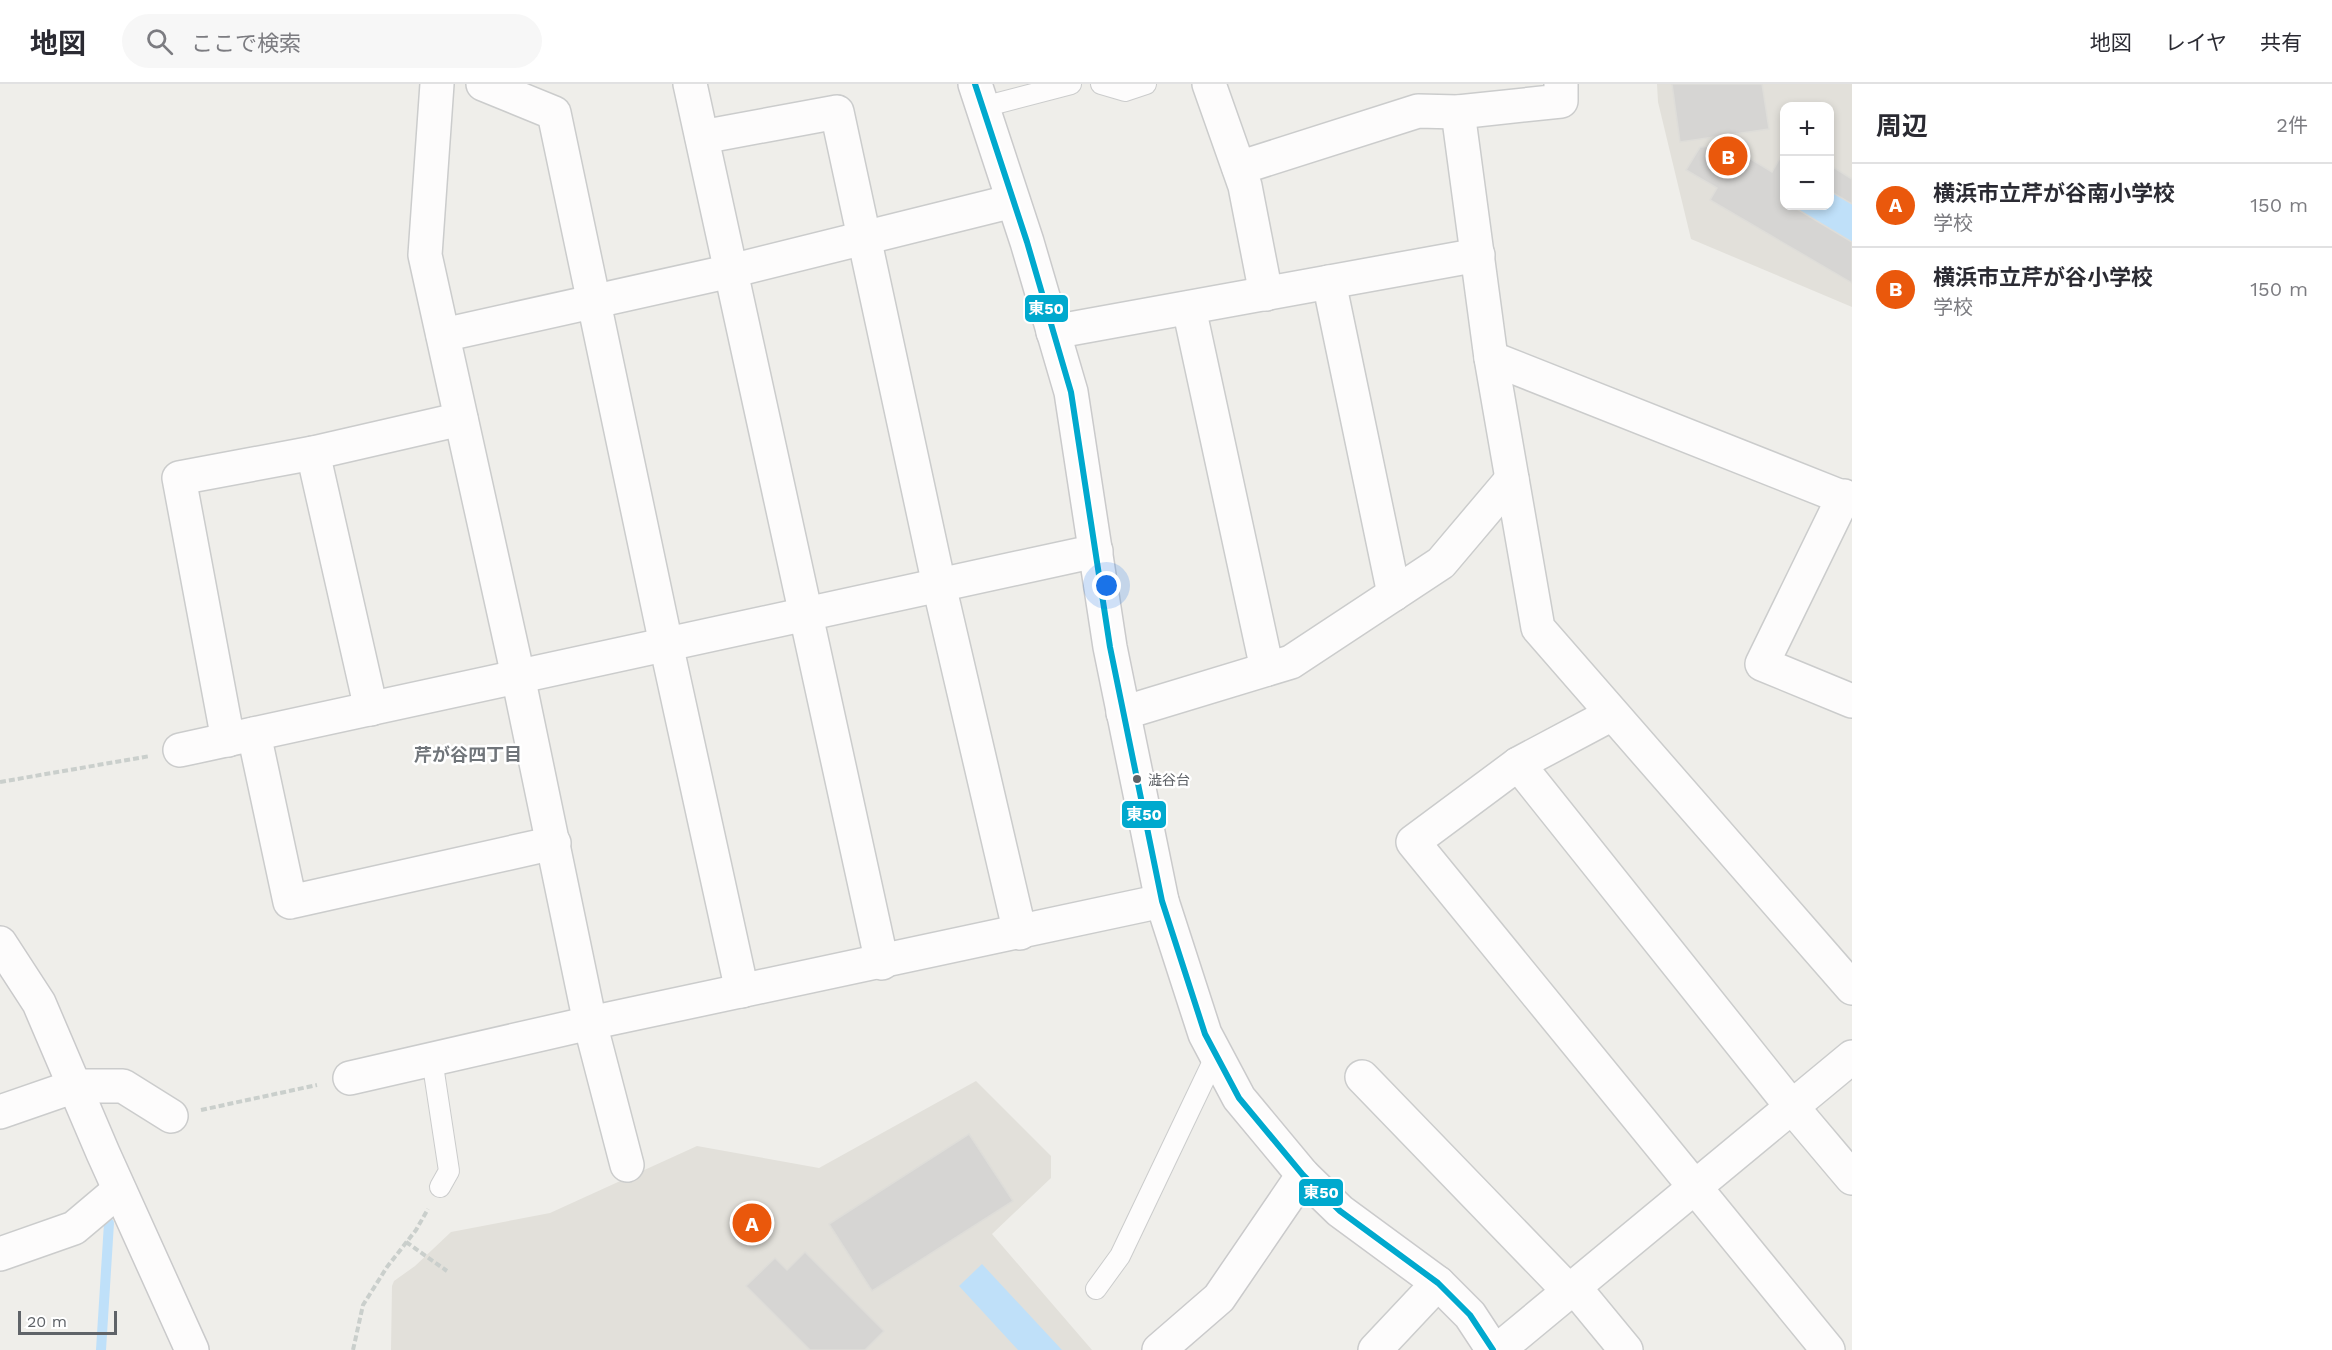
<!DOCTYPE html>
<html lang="ja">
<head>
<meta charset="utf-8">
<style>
  body { margin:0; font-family:"Work Sans","Noto Sans JP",sans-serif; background:#f7f7f7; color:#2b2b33 }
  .controls { position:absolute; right:18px; top:18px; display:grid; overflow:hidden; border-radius:12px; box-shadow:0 3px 9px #0003 }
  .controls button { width:54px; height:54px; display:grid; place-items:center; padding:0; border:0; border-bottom:2px solid #e1e1e2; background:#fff; color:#2b2b33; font:30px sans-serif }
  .scale { position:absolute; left:18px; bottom:15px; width:99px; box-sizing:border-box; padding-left:6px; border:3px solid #5f6368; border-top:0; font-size:16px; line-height:21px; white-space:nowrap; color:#5f6368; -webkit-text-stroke:4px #fff; paint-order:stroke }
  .you { position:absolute; left:1107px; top:502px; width:21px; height:21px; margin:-15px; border:4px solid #fff; border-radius:50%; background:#1a73e8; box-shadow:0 0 0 9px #1a73e833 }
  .badge { display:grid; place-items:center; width:39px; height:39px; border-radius:50%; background:#ea580c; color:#fff; font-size:20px; font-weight:700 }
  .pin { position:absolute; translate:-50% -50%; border:3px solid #fff; box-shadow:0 2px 6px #0006 }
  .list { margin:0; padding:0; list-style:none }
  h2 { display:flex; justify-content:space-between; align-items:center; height:78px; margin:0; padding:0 24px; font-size:26px }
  h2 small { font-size:20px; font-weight:400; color:#7c7c81 }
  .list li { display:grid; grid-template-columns:39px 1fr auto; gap:18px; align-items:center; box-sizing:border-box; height:84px; padding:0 24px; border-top:2px solid #e1e1e2 }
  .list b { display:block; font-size:22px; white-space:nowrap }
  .list p { margin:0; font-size:20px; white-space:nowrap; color:#7c7c81 }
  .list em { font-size:20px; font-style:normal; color:#7c7c81 }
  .icon { flex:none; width:33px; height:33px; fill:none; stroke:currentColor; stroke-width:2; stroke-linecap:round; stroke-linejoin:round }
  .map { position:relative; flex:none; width:1852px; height:1266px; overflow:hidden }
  header { display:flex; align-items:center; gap:36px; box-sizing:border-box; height:84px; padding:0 30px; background:#fff; border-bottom:2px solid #e1e1e2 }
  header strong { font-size:28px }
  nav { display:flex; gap:33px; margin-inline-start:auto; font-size:21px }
  .search { width:420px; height:54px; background:#f7f7f7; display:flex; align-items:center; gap:15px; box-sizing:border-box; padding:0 21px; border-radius:33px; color:#7c7c81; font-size:22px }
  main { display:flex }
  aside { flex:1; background:#fff }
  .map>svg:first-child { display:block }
  .education { fill:#e2e0da; fill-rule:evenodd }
  .water { fill:#bfe0f9 }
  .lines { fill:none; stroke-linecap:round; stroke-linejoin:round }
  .stream { stroke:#bfe0f9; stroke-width:10 }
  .building { fill:#d6d5d3; stroke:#deddd9; stroke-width:1.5 }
  .lane-casing { stroke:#cbcccc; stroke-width:22 }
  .street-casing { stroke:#cbcccc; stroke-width:36 }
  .secondary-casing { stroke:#cacacb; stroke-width:36 }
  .path { stroke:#cacfcc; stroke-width:4; stroke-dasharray:6 3; stroke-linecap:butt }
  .lane { stroke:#fdfcfc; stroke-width:20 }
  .street { stroke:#fdfcfc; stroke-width:33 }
  .secondary { stroke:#fdfcfc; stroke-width:33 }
  .bus-1-casing { stroke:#fff; stroke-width:10 }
  .bus-1 { stroke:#00a9ce; stroke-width:6 }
  .bus-dot { fill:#5f6368; stroke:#fff; stroke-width:2 }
  .labels { text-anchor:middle; stroke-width:5; stroke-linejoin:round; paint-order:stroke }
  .bus-label { font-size:14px; fill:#5f6368; stroke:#fff; text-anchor:start }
  .neighbourhood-label { font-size:18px; font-weight:bold; fill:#70757a; stroke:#fff }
  .line-badge { stroke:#fff; stroke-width:2 }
  .badge-label { font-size:16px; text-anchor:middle; font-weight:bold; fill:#fff }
</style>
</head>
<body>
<header>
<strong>地図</strong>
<div class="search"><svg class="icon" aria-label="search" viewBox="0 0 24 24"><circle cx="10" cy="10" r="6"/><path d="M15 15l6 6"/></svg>ここで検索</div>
<nav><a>地図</a><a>レイヤ</a><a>共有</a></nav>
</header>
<main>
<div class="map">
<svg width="1852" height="1266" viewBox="0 0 1852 1266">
  <rect width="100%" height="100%" fill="#efeeea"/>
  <g class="education">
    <path d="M1657,0H1852V223L1691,155L1658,18ZM1784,22H1830V122H1784Z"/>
    <polygon points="976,997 1051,1072 1051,1094 992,1150 1092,1266 391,1266 392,1202 394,1197 415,1182 451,1148 550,1129 697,1062 819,1084"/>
  </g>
  <g class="water">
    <polygon points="1830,107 1852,120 1852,158 1792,122 1830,122"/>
    <polygon points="982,1180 1062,1266 1018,1266 959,1202"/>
  </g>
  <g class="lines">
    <polyline class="stream" points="101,1266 109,1139"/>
  </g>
  <g class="building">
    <polygon points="1672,0 1762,0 1769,45 1680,58"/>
    <polygon points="1728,61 1772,88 1784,67 1784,122 1792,122 1852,158 1852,199 1710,116 1717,104 1686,86 1700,63"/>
    <polygon points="1830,81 1852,95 1852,120 1830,107"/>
    <polygon points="969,1050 1013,1117 872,1207 829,1140"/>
    <polygon points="805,1168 884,1247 865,1266 810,1266 746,1202 775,1174 787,1186"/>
  </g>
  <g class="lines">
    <defs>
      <g id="lane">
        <polyline points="1101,0 1125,7 1146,0"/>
        <polyline points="983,23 1071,0"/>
        <polyline points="432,975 449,1087 440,1103"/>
        <polyline points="1096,1205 1120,1172 1216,971"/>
      </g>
      <g id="street">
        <polyline points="437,0 425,171 518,592 590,939 627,1081"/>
        <polyline points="483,0 554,29 666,560 742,907"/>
        <polyline points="690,0 882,879"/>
        <polyline points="1209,0 1245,102 1266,210"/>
        <polyline points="1458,28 1491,274 1538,544 1852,904"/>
        <polyline points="702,53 837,28 939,501 1020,849"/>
        <polyline points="1239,84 1418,27 1458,28 1561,17 1561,0"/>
        <polyline points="1329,198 1394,510"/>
        <polyline points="1189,224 1267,585"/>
        <polyline points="1053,248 1478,171"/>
        <polyline points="443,251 731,187 1013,117"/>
        <polyline points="1491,274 1852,417"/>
        <polyline points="313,369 371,625"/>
        <polyline points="1844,412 1762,580 1852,617"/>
        <polyline points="1123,629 1291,578 1441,479 1512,395"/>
        <polyline points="1612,630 1518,680 1413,758 1828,1266"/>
        <polyline points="254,650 290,818 554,759"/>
        <polyline points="228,656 179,394 313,369 461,335"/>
        <polyline points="180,666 1096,467"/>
        <polyline points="1518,680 1792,1023 1852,1094"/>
        <polyline points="1362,993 1569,1207"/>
        <polyline points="350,994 590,939 1162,817"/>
        <polyline points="0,1028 75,1002 123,1002 171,1032"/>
        <polyline points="0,1170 74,1144 119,1106"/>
        <polyline points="1574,1203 1626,1266"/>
        <polyline points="1375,1266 1438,1199"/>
        <polyline points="1498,1266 1852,973"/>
      </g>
      <g id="secondary">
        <polyline points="975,0 1027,158 1071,308 1110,563 1162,817 1205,950 1239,1014 1303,1091 1340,1127 1438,1199 1470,1231 1493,1266"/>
        <polyline points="0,859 39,919 103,1069 192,1266"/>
        <polyline points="1159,1266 1219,1214 1303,1091"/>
      </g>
    </defs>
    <use href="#lane" class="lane-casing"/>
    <use href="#street" class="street-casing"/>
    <use href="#secondary" class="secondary-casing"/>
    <g class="path">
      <polyline points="0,698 150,672"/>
      <polyline points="201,1026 317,1001"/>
      <polyline points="406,1158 447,1187"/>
      <polyline points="353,1266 363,1221 387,1183 416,1146 428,1125"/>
    </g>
    <use href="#lane" class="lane"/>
    <use href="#street" class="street"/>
    <use href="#secondary" class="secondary"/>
    <defs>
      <polyline id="bus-1" points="975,0 1027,158 1071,308 1110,563 1162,817 1205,950 1239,1014 1303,1091 1340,1127 1438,1199 1470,1231 1493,1266"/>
    </defs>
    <use href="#bus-1" class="bus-1-casing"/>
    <use href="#bus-1" class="bus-1"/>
  </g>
  <circle class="bus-dot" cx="1137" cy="695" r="5"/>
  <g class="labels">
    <g class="bus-label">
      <text x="1148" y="701">澁谷台</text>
    </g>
    <g class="neighbourhood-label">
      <text x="468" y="677">芹が谷四丁目</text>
    </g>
  </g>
  <g class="line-badge">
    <rect x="1024" y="210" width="45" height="29" rx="6" fill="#00a9ce"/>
    <rect x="1121" y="716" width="46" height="29" rx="6" fill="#00a9ce"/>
    <rect x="1298" y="1094" width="46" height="29" rx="6" fill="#00a9ce"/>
  </g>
  <g class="badge-label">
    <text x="1046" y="230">東50</text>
    <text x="1144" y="736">東50</text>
    <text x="1321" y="1114">東50</text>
  </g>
</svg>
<div class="controls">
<button>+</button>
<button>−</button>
</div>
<div class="scale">20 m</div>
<div class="you"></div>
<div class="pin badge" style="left:752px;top:1139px">A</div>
<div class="pin badge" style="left:1728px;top:72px">B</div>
</div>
<aside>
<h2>周辺<small>2件</small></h2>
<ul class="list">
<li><span class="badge">A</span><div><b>横浜市立芹が谷南小学校</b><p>学校</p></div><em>150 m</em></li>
<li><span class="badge">B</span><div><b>横浜市立芹が谷小学校</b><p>学校</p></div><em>150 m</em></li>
</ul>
</aside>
</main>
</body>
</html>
